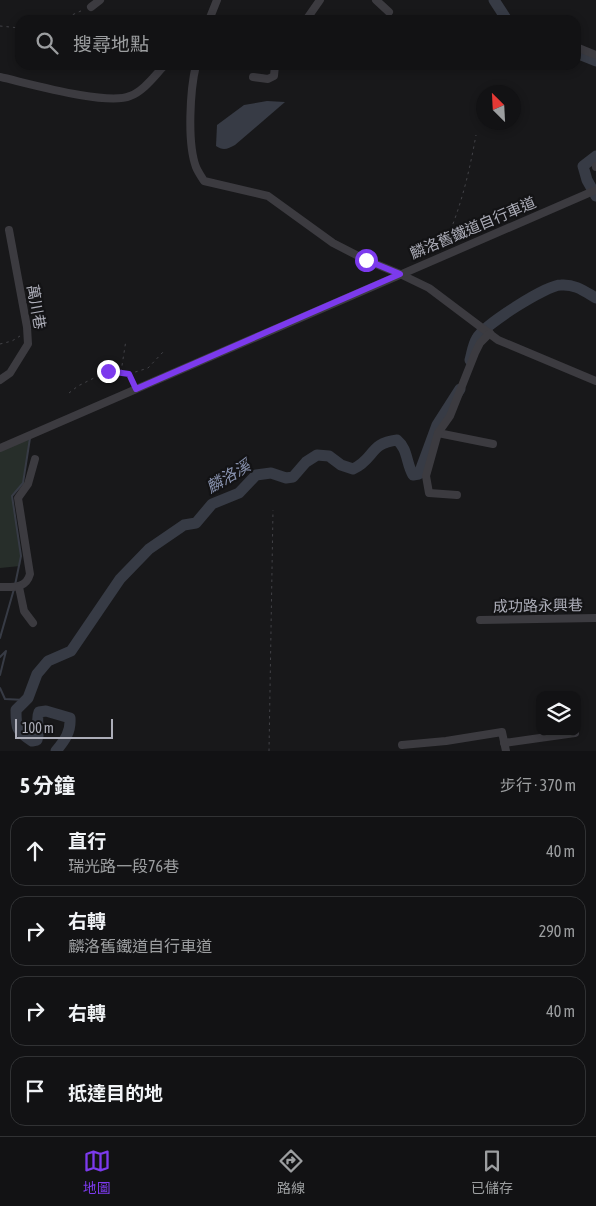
<!DOCTYPE html>
<html lang="zh-TW">
<head>
<meta charset="utf-8">
<style>
  body { margin:0; font-family:"Asap Condensed","Noto Sans TC",sans-serif; background:#1b1b1d; color:#f1f3f6 }
  .controls { position:absolute; right:15px; bottom:15px; display:grid; overflow:hidden; border-radius:10px; box-shadow:0 2px 8px #0003 }
  .controls button { width:45px; height:45px; display:grid; place-items:center; padding:0; border:0; border-bottom:1px solid #313234; background:#121214; color:#f1f3f6; font:25px sans-serif }
  .compass { position:absolute; left:476px; top:85px; width:45px; height:45px; border-radius:50%; background:#121214; box-shadow:0 2px 8px #0003; rotate:336deg }
  .scale { position:absolute; left:15px; bottom:12px; width:98px; box-sizing:border-box; padding-left:5px; border:2px solid #acadb8; border-top:0; font-size:14px; line-height:18px; white-space:nowrap; color:#acadb8; -webkit-text-stroke:4px #131315; paint-order:stroke }
  .stop { position:absolute; width:15px; height:15px; margin:-11px; border:4px solid #7c3aed; border-radius:50%; background:#fff }
  .stop.end { background:#7c3aed; border-color:#fff; box-shadow:0 1px 5px #0008 }
  .list { margin:0; padding:0; list-style:none }
  h2 { display:flex; justify-content:space-between; align-items:center; height:65px; margin:0; padding:0 20px; font-size:21px }
  h2 small { font-size:16px; font-weight:400; color:#9c9ea0 }
  .list li { display:grid; grid-template-columns:32px 1fr auto; gap:15px; align-items:center; box-sizing:border-box; height:70px; margin:0 10px 10px; padding:0 10px; border:1px solid #313234; border-radius:15px }
  .list b { display:block; font-size:19px; white-space:nowrap }
  .list p { margin:0; font-size:16px; white-space:nowrap; color:#9c9ea0 }
  .list em { font-size:16px; font-style:normal; color:#9c9ea0 }
  .icon { flex:none; width:28px; height:28px; fill:none; stroke:currentColor; stroke-width:2; stroke-linecap:round; stroke-linejoin:round }
  .map { position:relative; flex:none; width:596px; height:751px; overflow:hidden }
  .search { position:absolute; background:#121214; box-shadow:0 2px 8px #0003; left:15px; right:15px; top:15px; height:55px; display:flex; align-items:center; gap:12px; box-sizing:border-box; padding:0 18px; border-radius:15px; color:#9c9ea0; font-size:19px }
  .sheet { height:385px; background:#121214 }
  nav { display:flex; justify-content:space-around; align-items:center; box-sizing:border-box; height:70px; border-top:1px solid #313234; background:#121214; font-size:14px; color:#9c9ea0 }
  nav a { display:grid; justify-items:center; gap:2px }
  nav .on { color:#7c3aed }
  .map>svg:first-child { display:block }
  .green { fill:#272e2a }
  .water { fill:#373b45 }
  .lines { fill:none; stroke-linecap:round; stroke-linejoin:round }
  .stream { stroke:#373b45; stroke-width:2 }
  .river { stroke:#373b45; stroke-width:11 }
  .path { stroke:#424247; stroke-width:1; stroke-dasharray:2.5 4; stroke-linecap:butt }
  .minor { stroke:#3c3b40; stroke-width:8 }
  .route { stroke:#7c3aed; stroke-width:6 }
  .labels { text-anchor:middle; stroke-width:4.5; stroke-linejoin:round; paint-order:stroke }
  .street-label { font-size:15px; fill:#acadb8; stroke:#131315 }
  .water-label { font-size:16px; font-style:italic; fill:#8892ae; stroke:#131315 }
</style>
</head>
<body>
<div class="map">
<svg width="596" height="751" viewBox="0 0 596 751">
  <rect width="100%" height="100%" fill="#18181a"/>
  <polygon class="green" points="30,436 23,483 12,496 21,556 20,566 0,568 0,449"/>
  <path class="water" d="M267,101L285,102L235,145C228,149 223,151 216,146L217,125L244,105Z"/>
  <g class="lines">
    <g class="stream">
      <polyline points="15,585 21,556 12,496 23,483 30,438"/>
      <polyline points="0,638 14,589"/>
      <polyline points="0,657 6,651 0,675"/>
      <polyline points="0,688 5,699 25,700"/>
    </g>
    <g class="river">
      <polyline points="494,0 507,20"/>
      <polyline points="576,53 596,61"/>
      <polyline points="596,156 583,166 587,180 596,196"/>
      <path d="M470,360C472,353 473,344 477,338C484,325 546,285 561,285C575,284 584,291 596,298"/>
      <path d="M56,751C65,740 71,732 70,718L46,711L39,712C35,721 41,730 37,740L32,741C16,731 16,728 16,710L28,698L37,674L48,661L71,651L120,579L149,549L184,525L196,523L212,504L239,493L256,475L271,473L286,478L293,477L306,462L317,455L329,456L341,465L353,469C375,459 369,443 397,440C408,449 406,463 413,475L419,474L437,425L460,389"/>
    </g>
    <g class="path">
      <polyline points="61,20 83,10"/>
      <polyline points="0,26 20,28"/>
      <path d="M443,248C460,211 469,174 476,135"/>
      <polyline points="0,344 12,341 20,336"/>
      <polyline points="121,372 126,340"/>
      <polyline points="129,374 148,368 164,351"/>
      <polyline points="69,393 78,386 108,371 129,374 133,382"/>
      <polyline points="269,751 273,510"/>
    </g>
    <g class="minor">
      <polyline points="376,0 389,12"/>
      <polyline points="91,7 100,0"/>
      <polyline points="209,20 217,0"/>
      <polyline points="306,20 320,0"/>
      <polyline points="576,47 596,55"/>
      <path d="M196,65C190,90 187,143 196,167C198,172 201,176 204,181L268,196L333,243L366,260L400,274L429,288L498,340L596,381"/>
      <path d="M0,77C27,83 107,106 130,96C144,91 155,75 165,65"/>
      <polyline points="253,77 268,79 274,76 275,65"/>
      <polyline points="596,166 596,167"/>
      <polyline points="0,380 10,373 28,344 27,327 9,230"/>
      <polyline points="438,433 493,444"/>
      <polyline points="0,448 596,190"/>
      <polyline points="457,495 429,493 426,476 438,433 450,416 475,353 480,343 490,333"/>
      <path d="M0,587C13,587 26,589 30,574L18,498L28,484L35,459"/>
      <polyline points="19,587 24,611 33,623"/>
      <polyline points="480,620 596,618"/>
      <polyline points="504,743 575,733"/>
      <polyline points="402,745 446,741 502,732 506,751"/>
    </g>
  </g>
  <g class="lines">
    <polyline class="route" points="108,371 129,374 136,389 400,274 366,260"/>
  </g>
  <g class="labels">
    <g class="street-label">
      <text transform="translate(473 228) rotate(-23)" y="5">麟洛舊鐵道自行車道</text>
      <text transform="translate(36 307) rotate(80)" y="5">萬川巷</text>
      <text transform="translate(538 606) rotate(-1)" y="5">成功路永興巷</text>
    </g>
    <g class="water-label">
      <text transform="translate(228 476) rotate(-31)" y="6">麟洛溪</text>
    </g>
  </g>
</svg>
<div class="controls">
<button><svg class="icon" aria-label="layers" viewBox="0 0 24 24"><path d="M12 4l9 5-9 5-9-5zM3 14l9 5 9-5"/></svg></button>
</div>
<svg class="compass" viewBox="-18 -18 36 36"><path d="M0-13l5 13h-10z" fill="#e53935"/><path d="M0 13l5-13h-10z" fill="#9c9ea0"/></svg>
<div class="scale">100 m</div>
<div class="stop" style="left:366px;top:260px"></div>
<div class="stop end" style="left:108px;top:371px"></div>
<div class="search"><svg class="icon" aria-label="search" viewBox="0 0 24 24"><circle cx="10" cy="10" r="6"/><path d="M15 15l6 6"/></svg>搜尋地點</div>
</div>
<section class="sheet">
<h2>5 分鐘<small>步行 · 370 m</small></h2>
<ul class="list">
<li><svg class="icon" aria-label="ahead" viewBox="0 0 24 24"><path d="M12 20V5M6 11l6-6 6 6"/></svg><div><b>直行</b><p>瑞光路一段76巷</p></div><em>40 m</em></li>
<li><svg class="icon" aria-label="right" viewBox="0 0 24 24"><path d="M7 20v-9h11M14 6l5 5-5 5"/></svg><div><b>右轉</b><p>麟洛舊鐵道自行車道</p></div><em>290 m</em></li>
<li><svg class="icon" aria-label="right" viewBox="0 0 24 24"><path d="M7 20v-9h11M14 6l5 5-5 5"/></svg><div><b>右轉</b></div><em>40 m</em></li>
<li><svg class="icon" aria-label="arrive" viewBox="0 0 24 24"><path d="M6 21V4h12l-3 4 3 4H6"/></svg><div><b>抵達目的地</b></div></li>
</ul>
</section>
<nav>
<a class="on"><svg class="icon" aria-label="map" viewBox="0 0 24 24"><path d="M3 6l6-2 6 2 6-2v14l-6 2-6-2-6 2zM9 4v14M15 6v14"/></svg>地圖</a>
<a><svg class="icon" aria-label="directions" viewBox="0 0 24 24"><path d="M12 3l9 9-9 9-9-9zM9 14v-3h6M13 9l2 2-2 2"/></svg>路線</a>
<a><svg class="icon" aria-label="saved" viewBox="0 0 24 24"><path d="M7 4h10v16l-5-4-5 4z"/></svg>已儲存</a>
</nav>
</body>
</html>
